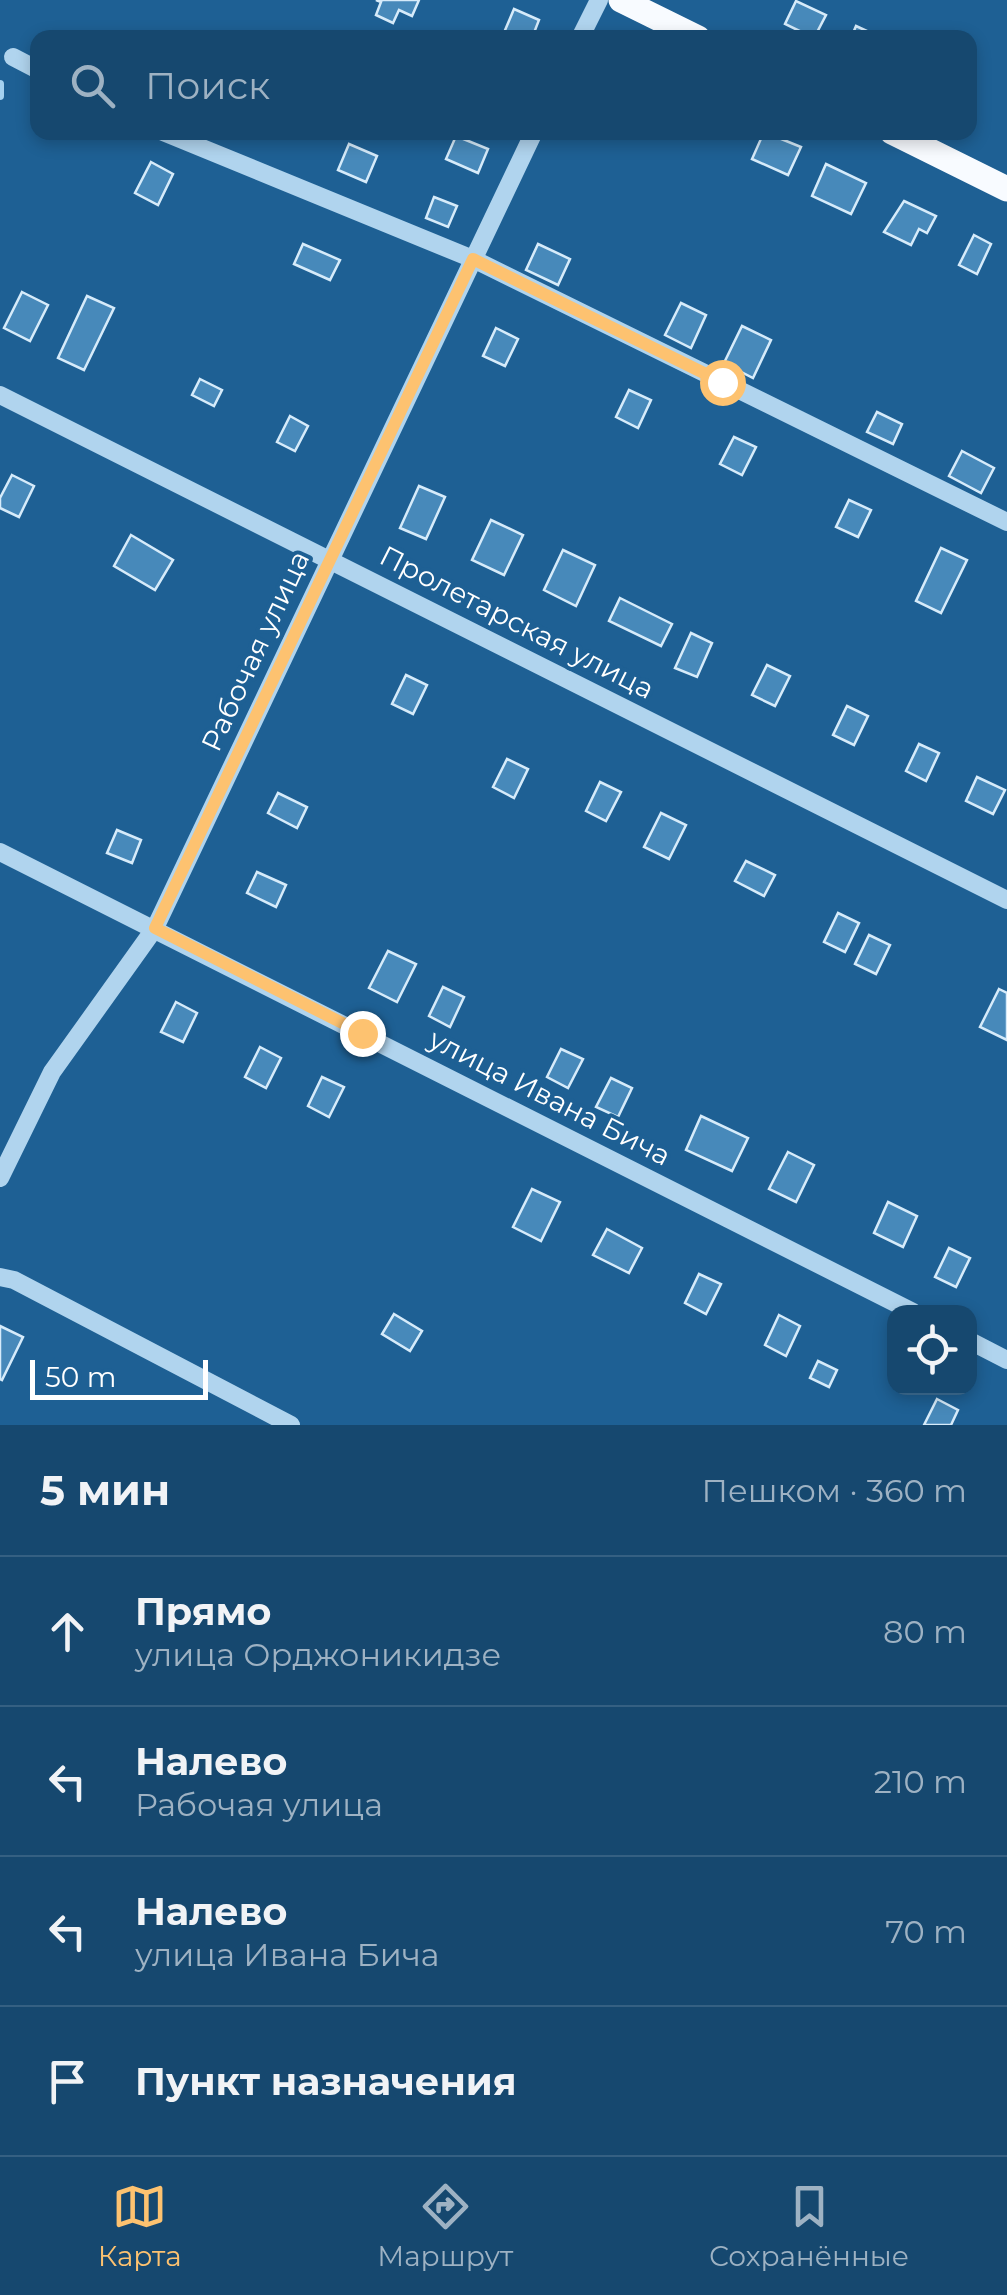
<!DOCTYPE html>
<html lang="ru">
<head>
<meta charset="utf-8">
<style>
  body { margin:0; font-family:Montserrat,sans-serif; background:#235277; color:#f1f3f6 }
  .controls { position:absolute; right:30px; bottom:30px; display:grid; overflow:hidden; border-radius:20px; box-shadow:0 5px 15px #0003 }
  .controls button { width:90px; height:90px; display:grid; place-items:center; padding:0; border:0; border-bottom:2px solid #356082; background:#16486f; color:#f1f3f6; font:50px sans-serif }
  .scale { position:absolute; left:30px; bottom:25px; width:178px; box-sizing:border-box; padding-left:10px; border:5px solid #fff; border-top:0; font-size:28px; line-height:35px; white-space:nowrap; color:#fff; -webkit-text-stroke:8px #1e6094; paint-order:stroke }
  .stop { position:absolute; width:30px; height:30px; margin:-22px; border:8px solid #fdc270; border-radius:50%; background:#fff }
  .stop.end { background:#fdc270; border-color:#fff; box-shadow:0 2px 10px #0008 }
  .list { margin:0; padding:0; list-style:none }
  h2 { display:flex; justify-content:space-between; align-items:center; height:130px; margin:0; padding:0 40px; font-size:42px }
  h2 small { font-size:32px; font-weight:400; color:#9eb2c3 }
  .list li { display:grid; grid-template-columns:65px 1fr auto; gap:30px; align-items:center; box-sizing:border-box; height:150px; padding:0 40px; border-top:2px solid #356082 }
  .list b { display:block; font-size:38px; white-space:nowrap }
  .list p { margin:0; font-size:32px; white-space:nowrap; color:#9eb2c3 }
  .list em { font-size:32px; font-style:normal; color:#9eb2c3 }
  .icon { flex:none; width:55px; height:55px; fill:none; stroke:currentColor; stroke-width:2; stroke-linecap:round; stroke-linejoin:round }
  .map { position:relative; flex:none; width:1007px; height:1425px; overflow:hidden }
  .search { position:absolute; background:#16486f; box-shadow:0 5px 15px #0003; left:30px; right:30px; top:30px; height:110px; display:flex; align-items:center; gap:25px; box-sizing:border-box; padding:0 35px; border-radius:20px; color:#9eb2c3; font-size:38px }
  .sheet { height:730px; background:#16486f }
  nav { display:flex; justify-content:space-around; align-items:center; box-sizing:border-box; height:140px; border-top:2px solid #356082; background:#16486f; font-size:28px; color:#9eb2c3 }
  nav a { display:grid; justify-items:center; gap:5px }
  nav .on { color:#fdc270 }
  .map>svg:first-child { display:block }
  .lines { fill:none; stroke-linecap:round; stroke-linejoin:round }
  .stream { stroke:#a4d1f0; stroke-width:8 }
  .building { fill:#4789ba; stroke:#d6ebfa; stroke-width:2.5 }
  .minor { stroke:#b0d4ee; stroke-width:18 }
  .major { stroke:#f8fbff; stroke-width:25 }
  .route { stroke:#fdc270; stroke-width:12 }
  .labels { text-anchor:middle; stroke-width:8; stroke-linejoin:round; paint-order:stroke }
  .street-label { font-size:28px; fill:#fff; stroke:#1e6094 }
</style>
</head>
<body>
<div class="map">
<svg width="1007" height="1425" viewBox="0 0 1007 1425">
  <rect width="100%" height="100%" fill="#1e6094"/>
  <g class="lines">
    <polyline class="stream" points="0,84 0,96"/>
  </g>
  <g class="building">
    <polygon points="376,0 419,0 412,16 399,10 393,23 376,15 381,2"/>
    <polygon points="796,1 826,15 814,38 785,24"/>
    <polygon points="514,9 539,20 532,38 503,35"/>
    <polygon points="856,26 882,38 851,38"/>
    <polygon points="764,132 801,147 788,175 752,159"/>
    <polygon points="456,136 488,149 478,173 446,159"/>
    <polygon points="349,144 377,156 366,182 338,170"/>
    <polygon points="151,162 173,174 158,205 135,193"/>
    <polygon points="826,164 866,183 851,214 812,196"/>
    <polygon points="434,197 457,206 448,227 426,218"/>
    <polygon points="904,201 936,216 927,233 919,229 911,245 884,232"/>
    <polygon points="974,235 991,244 977,274 959,265"/>
    <polygon points="303,244 340,260 330,280 294,264"/>
    <polygon points="538,244 570,259 558,285 526,270"/>
    <polygon points="22,292 48,305 30,341 4,328"/>
    <polygon points="87,296 114,308 84,370 58,358"/>
    <polygon points="681,303 706,315 691,348 665,335"/>
    <polygon points="742,326 771,340 753,378 724,363"/>
    <polygon points="496,328 518,339 505,366 483,356"/>
    <polygon points="200,379 222,390 214,406 192,395"/>
    <polygon points="629,390 651,400 638,428 616,417"/>
    <polygon points="877,412 902,424 893,444 867,432"/>
    <polygon points="290,416 308,426 295,451 277,442"/>
    <polygon points="734,437 756,447 742,475 720,464"/>
    <polygon points="962,451 994,468 981,493 949,476"/>
    <polygon points="12,475 34,486 19,517 0,508 0,498"/>
    <polygon points="419,486 445,497 426,539 400,528"/>
    <polygon points="849,500 871,510 858,537 836,527"/>
    <polygon points="491,520 523,535 504,575 472,560"/>
    <polygon points="131,535 173,560 155,590 114,566"/>
    <polygon points="941,548 967,560 941,613 916,601"/>
    <polygon points="563,550 595,565 576,606 544,590"/>
    <polygon points="620,598 672,624 661,646 609,621"/>
    <polygon points="691,633 712,643 697,677 675,668"/>
    <polygon points="767,665 790,676 775,706 752,695"/>
    <polygon points="406,675 427,685 413,714 392,704"/>
    <polygon points="847,706 868,716 854,745 833,735"/>
    <polygon points="919,744 939,753 926,781 906,771"/>
    <polygon points="507,759 528,769 514,798 493,787"/>
    <polygon points="977,777 1005,790 993,814 966,801"/>
    <polygon points="600,782 621,792 606,821 586,811"/>
    <polygon points="278,793 307,807 297,828 268,813"/>
    <polygon points="661,813 686,825 669,859 644,847"/>
    <polygon points="117,830 141,840 132,863 107,853"/>
    <polygon points="746,861 775,875 764,896 735,881"/>
    <polygon points="257,872 286,885 276,907 247,893"/>
    <polygon points="838,913 859,923 845,952 824,942"/>
    <polygon points="869,935 890,945 876,974 855,964"/>
    <polygon points="388,951 416,964 397,1002 369,988"/>
    <polygon points="443,987 464,997 450,1027 429,1016"/>
    <polygon points="999,989 1007,993 1007,1040 980,1027"/>
    <polygon points="176,1002 197,1013 183,1042 161,1032"/>
    <polygon points="260,1047 281,1058 266,1088 245,1077"/>
    <polygon points="561,1049 583,1059 568,1088 547,1077"/>
    <polygon points="322,1077 344,1087 329,1117 308,1106"/>
    <polygon points="611,1078 632,1088 618,1117 596,1107"/>
    <polygon points="701,1116 748,1138 732,1171 686,1150"/>
    <polygon points="788,1152 814,1165 796,1202 769,1189"/>
    <polygon points="532,1189 560,1202 541,1241 513,1227"/>
    <polygon points="888,1202 917,1216 903,1247 874,1233"/>
    <polygon points="607,1229 642,1248 629,1273 593,1255"/>
    <polygon points="949,1248 970,1258 956,1287 935,1277"/>
    <polygon points="699,1274 721,1284 706,1314 685,1303"/>
    <polygon points="394,1314 422,1331 410,1351 382,1334"/>
    <polygon points="779,1315 800,1326 786,1356 765,1345"/>
    <polygon points="0,1326 23,1337 2,1380 0,1379"/>
    <polygon points="818,1361 837,1370 829,1387 810,1378"/>
    <polygon points="937,1399 958,1410 951,1425 924,1425"/>
  </g>
  <g class="lines">
    <g class="minor">
      <polyline points="580,38 599,0"/>
      <polyline points="13,57 38,70"/>
      <polyline points="163,132 473,259 1007,522"/>
      <polyline points="0,395 1007,900"/>
      <polyline points="0,852 913,1312"/>
      <polyline points="0,1178 52,1072 155,928 534,132"/>
      <polyline points="0,1277 14,1280 291,1425"/>
      <polyline points="970,1341 1007,1360"/>
    </g>
    <g class="major">
      <polyline points="621,0 698,38"/>
      <polyline points="892,132 1007,189"/>
    </g>
  </g>
  <g class="lines">
    <polyline class="route" points="362,1033 155,928 473,259 722,382"/>
  </g>
  <g class="labels">
    <g class="street-label">
      <text transform="translate(517 622) rotate(27)" y="10">Пролетарская улица</text>
      <text transform="translate(255 651) rotate(-65)" y="10">Рабочая улица</text>
      <text transform="translate(550 1097) rotate(27)" y="10">улица Ивана Бича</text>
    </g>
  </g>
</svg>
<div class="controls">
<button><svg class="icon" aria-label="locate" viewBox="0 0 24 24"><circle cx="12" cy="12" r="6"/><path d="M12 2v4M12 18v4M2 12h4M18 12h4"/></svg></button>
</div>
<div class="scale">50 m</div>
<div class="stop" style="left:722px;top:382px"></div>
<div class="stop end" style="left:362px;top:1033px"></div>
<div class="search"><svg class="icon" aria-label="search" viewBox="0 0 24 24"><circle cx="10" cy="10" r="6"/><path d="M15 15l6 6"/></svg>Поиск</div>
</div>
<section class="sheet">
<h2>5 мин<small>Пешком · 360 m</small></h2>
<ul class="list">
<li><svg class="icon" aria-label="ahead" viewBox="0 0 24 24"><path d="M12 20V5M6 11l6-6 6 6"/></svg><div><b>Прямо</b><p>улица Орджоникидзе</p></div><em>80 m</em></li>
<li><svg class="icon" aria-label="left" viewBox="0 0 24 24"><path d="M17 20v-9H6M10 6l-5 5 5 5"/></svg><div><b>Налево</b><p>Рабочая улица</p></div><em>210 m</em></li>
<li><svg class="icon" aria-label="left" viewBox="0 0 24 24"><path d="M17 20v-9H6M10 6l-5 5 5 5"/></svg><div><b>Налево</b><p>улица Ивана Бича</p></div><em>70 m</em></li>
<li><svg class="icon" aria-label="arrive" viewBox="0 0 24 24"><path d="M6 21V4h12l-3 4 3 4H6"/></svg><div><b>Пункт назначения</b></div></li>
</ul>
</section>
<nav>
<a class="on"><svg class="icon" aria-label="map" viewBox="0 0 24 24"><path d="M3 6l6-2 6 2 6-2v14l-6 2-6-2-6 2zM9 4v14M15 6v14"/></svg>Карта</a>
<a><svg class="icon" aria-label="directions" viewBox="0 0 24 24"><path d="M12 3l9 9-9 9-9-9zM9 14v-3h6M13 9l2 2-2 2"/></svg>Маршрут</a>
<a><svg class="icon" aria-label="saved" viewBox="0 0 24 24"><path d="M7 4h10v16l-5-4-5 4z"/></svg>Сохранённые</a>
</nav>
</body>
</html>
